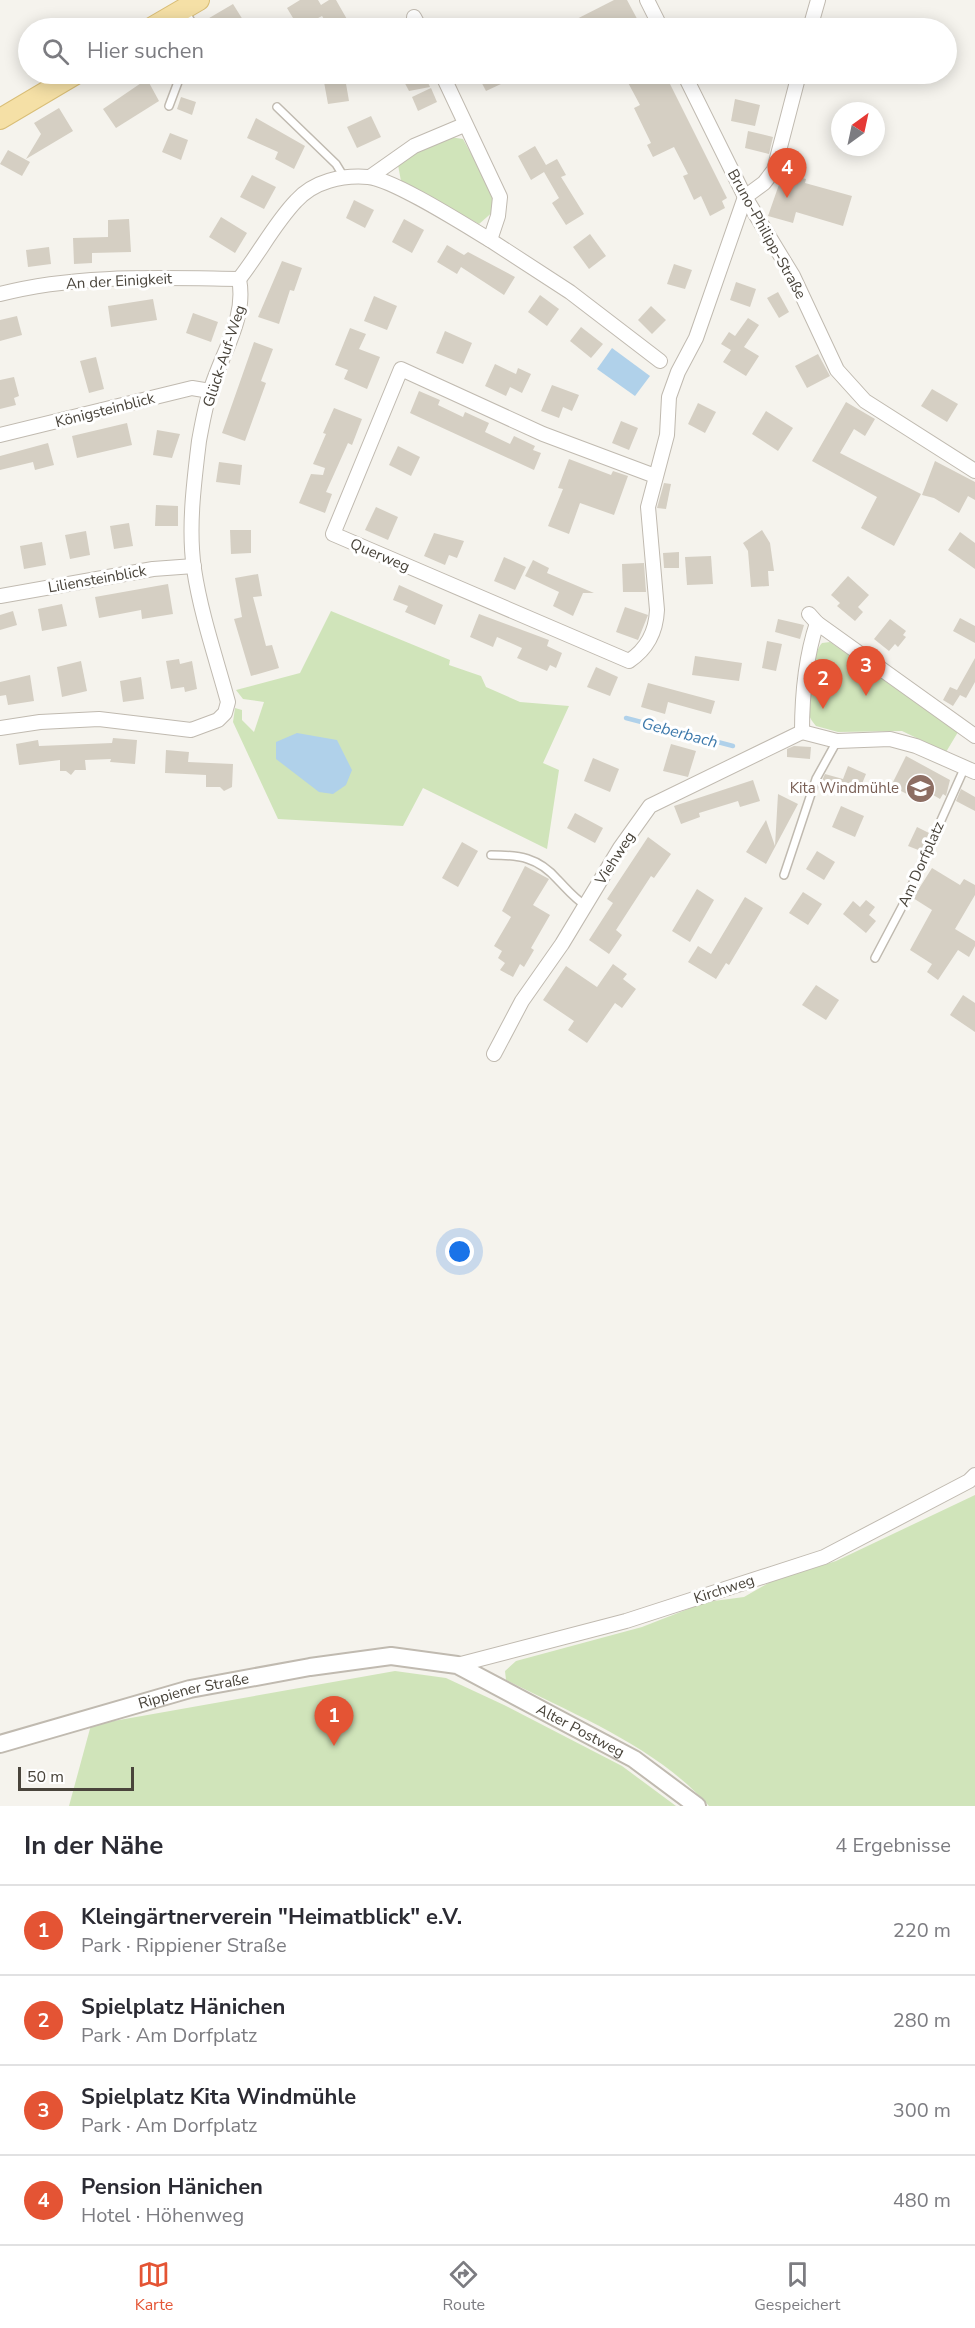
<!DOCTYPE html>
<html lang="de">
<head>
<meta charset="utf-8">
<style>
  body { margin:0; font-family:"Nunito Sans",sans-serif; background:#f7f7f7; color:#2b2b33 }
  .compass { position:absolute; left:831px; top:102px; width:54px; height:54px; border-radius:50%; background:#fff; box-shadow:0 3px 15px #0003; rotate:33deg }
  .scale { position:absolute; left:18px; bottom:15px; width:116px; box-sizing:border-box; padding-left:6px; border:3px solid #49443b; border-top:0; font-size:16px; line-height:21px; white-space:nowrap; color:#49443b; -webkit-text-stroke:4px #fff; paint-order:stroke }
  .you { position:absolute; left:460px; top:1252px; width:21px; height:21px; margin:-15px; border:4px solid #fff; border-radius:50%; background:#1a73e8; box-shadow:0 0 0 9px #1a73e833 }
  .badge { display:grid; place-items:center; width:39px; height:39px; border-radius:50%; background:#e45434; color:#fff; font-size:20px; font-weight:700 }
  .pin { position:absolute; translate:-50% -50px; filter:drop-shadow(0 2px 3px #0008) }
  .pin::after { content:''; position:absolute; top:32px; width:21px; height:18px; background:inherit; clip-path:polygon(0 0,100% 0,50% 100%) }
  .list { margin:0; padding:0; list-style:none }
  h2 { display:flex; justify-content:space-between; align-items:center; height:78px; margin:0; padding:0 24px; font-size:26px }
  h2 small { font-size:20px; font-weight:400; color:#7c7c81 }
  .list li { display:grid; grid-template-columns:39px 1fr auto; gap:18px; align-items:center; box-sizing:border-box; height:90px; padding:0 24px; border-top:2px solid #e1e1e2 }
  .list b { display:block; font-size:22px; white-space:nowrap }
  .list p { margin:0; font-size:20px; white-space:nowrap; color:#7c7c81 }
  .list em { font-size:20px; font-style:normal; color:#7c7c81 }
  .icon { flex:none; width:33px; height:33px; fill:none; stroke:currentColor; stroke-width:2; stroke-linecap:round; stroke-linejoin:round }
  .map { position:relative; flex:none; width:975px; height:1806px; overflow:hidden }
  .search { position:absolute; background:#fff; box-shadow:0 3px 15px #0003; left:18px; right:18px; top:18px; height:66px; display:flex; align-items:center; gap:15px; box-sizing:border-box; padding:0 21px; border-radius:33px; color:#7c7c81; font-size:22px }
  .sheet { height:438px; background:#fff }
  nav { display:flex; justify-content:space-around; align-items:center; box-sizing:border-box; height:84px; border-top:2px solid #e1e1e2; background:#fff; font-size:16px; color:#7c7c81 }
  nav a { display:grid; justify-items:center; gap:3px }
  nav .on { color:#e45434 }
  .map>svg:first-child { display:block }
  .green { fill:#d0e4ba }
  .water { fill:#b0d1ea }
  .lines { fill:none; stroke-linecap:round; stroke-linejoin:round }
  .stream { stroke:#b0d1ea; stroke-width:4.5 }
  .building { fill:#d5cfc3 }
  .service-casing { stroke:#c0bab0; stroke-width:10 }
  .minor-casing { stroke:#c0bab0; stroke-width:16 }
  .tertiary-casing { stroke:#c0bab0; stroke-width:20 }
  .primary-casing { stroke:#d9be77; stroke-width:22 }
  .service { stroke:#fff; stroke-width:7 }
  .minor { stroke:#fff; stroke-width:14 }
  .tertiary { stroke:#fff; stroke-width:16 }
  .primary { stroke:#f5e0a6; stroke-width:20 }
  .labels { text-anchor:middle; stroke-width:6; stroke-linejoin:round; paint-order:stroke }
  .street-label { font-size:15px; fill:#49443b; stroke:#fff }
  .education-label { font-size:15px; fill:#785e54; stroke:#fff; text-anchor:end }
  .water-label { font-size:16px; font-style:italic; fill:#3d79ab; stroke:#fff }
</style>
</head>
<body>
<div class="map">
<svg width="975" height="1806" viewBox="0 0 975 1806">
  <rect width="100%" height="100%" fill="#f5f3ed"/>
  <g class="green">
    <polygon points="450,137 463,139 492,192 495,210 479,224 401,181 398,165 409,156"/>
    <polygon points="331,611 450,660 449,665 481,676 486,687 520,702 569,706 543,763 559,770 547,849 423,788 403,826 278,819 233,722 235,708 242,710 242,720 254,732 264,702 243,699 236,690 300,673"/>
    <path d="M830,642L958,732L946,752L902,731L838,732L816,726C813,722 810,719 809,714C806,699 812,653 822,643Z"/>
    <path d="M975,1495V1806H709C655,1746 577,1716 506,1680L505,1671L516,1661L642,1627L706,1602L744,1597L772,1581L836,1561Z"/>
    <polygon points="395,1671 446,1678 504,1705 622,1766 676,1806 69,1806 91,1725"/>
  </g>
  <g class="water">
    <polygon points="612,348 650,376 635,396 597,369"/>
    <polygon points="297,733 337,740 352,770 346,785 333,794 319,792 276,759 276,742"/>
  </g>
  <g class="lines">
    <polyline class="stream" points="626,718 733,746"/>
  </g>
  <g class="building">
    <polygon points="300,0 318,0 321,5 329,0 336,0 348,21 330,28 322,16 299,28 287,8"/>
    <polygon points="614,0 627,0 642,28 559,28"/>
    <polygon points="233,4 248,28 201,28 199,24"/>
    <polygon points="400,74 424,74 430,87 409,91"/>
    <polygon points="477,74 522,74 486,91"/>
    <polygon points="632,74 642,74 645,78 653,74 665,74 727,198 722,201 725,208 710,216 701,196 694,200 683,176 688,174 674,147 653,157 647,145 651,143 634,108 640,105 625,77"/>
    <polygon points="345,78 349,101 328,104 324,82"/>
    <polygon points="147,79 159,101 116,128 103,109"/>
    <polygon points="431,88 437,102 418,111 412,97"/>
    <polygon points="181,97 196,102 192,115 177,109"/>
    <polygon points="735,99 760,105 755,126 731,121"/>
    <polygon points="59,108 73,131 26,159 41,134 34,123"/>
    <polygon points="371,116 381,137 357,148 347,127"/>
    <polygon points="256,118 305,146 294,169 275,159 278,152 247,138"/>
    <polygon points="748,131 773,137 769,154 745,148"/>
    <polygon points="170,133 188,140 181,160 162,152"/>
    <polygon points="535,146 546,165 557,159 566,175 561,177 584,214 566,225 552,203 559,198 544,172 531,180 518,156"/>
    <polygon points="8,150 30,162 22,176 0,164"/>
    <polygon points="783,173 806,179 805,183 852,196 843,226 796,212 793,223 768,216"/>
    <polygon points="252,175 276,187 264,209 240,197"/>
    <polygon points="354,200 374,210 365,228 346,218"/>
    <polygon points="221,217 247,233 235,253 209,237"/>
    <polygon points="129,219 131,252 92,253 92,263 74,264 73,238 108,237 108,220"/>
    <polygon points="404,219 424,230 412,253 392,242"/>
    <polygon points="590,234 606,256 589,269 573,247"/>
    <polygon points="447,245 464,255 468,252 515,277 504,295 461,267 457,274 437,262"/>
    <polygon points="49,247 51,264 28,267 26,250"/>
    <polygon points="282,261 302,268 294,291 290,290 279,324 258,317"/>
    <polygon points="674,264 692,270 685,289 667,284"/>
    <polygon points="736,282 756,289 750,307 730,300"/>
    <polygon points="778,292 789,312 779,318 767,298"/>
    <polygon points="540,295 559,309 547,326 528,312"/>
    <polygon points="374,296 397,306 387,330 364,321"/>
    <polygon points="153,299 157,320 111,327 108,306"/>
    <polygon points="651,306 666,320 652,334 638,320"/>
    <polygon points="193,313 218,322 211,342 186,333"/>
    <polygon points="17,316 22,335 0,341 0,320"/>
    <polygon points="748,318 759,325 744,347 759,356 746,376 723,362 731,350 721,344 729,332 735,336"/>
    <polygon points="581,327 603,344 591,358 570,341"/>
    <polygon points="350,328 366,334 359,349 380,357 367,389 344,379 348,370 335,365"/>
    <polygon points="445,331 472,343 463,364 436,353"/>
    <polygon points="254,342 273,349 261,381 266,383 245,441 222,433"/>
    <polygon points="818,354 830,376 807,388 795,366"/>
    <polygon points="96,357 104,389 89,393 80,361"/>
    <polygon points="495,364 516,374 518,368 531,374 522,393 510,387 506,396 485,386"/>
    <polygon points="14,377 19,396 14,398 16,405 0,409 0,380"/>
    <polygon points="552,385 579,395 572,411 563,407 559,418 541,411"/>
    <polygon points="932,389 958,404 947,422 921,406"/>
    <polygon points="419,391 440,400 438,405 463,417 465,412 489,423 485,432 510,444 514,436 535,446 533,450 541,453 534,470 410,413"/>
    <polygon points="846,402 875,419 865,436 854,429 840,453 921,494 894,546 861,528 877,497 812,461"/>
    <polygon points="698,403 716,412 705,433 688,424"/>
    <polygon points="334,408 362,419 352,445 348,443 326,492 332,494 325,513 299,503 311,474 323,475 325,468 313,464 326,434 323,433"/>
    <polygon points="766,411 793,428 778,451 752,434"/>
    <polygon points="621,421 638,428 629,450 612,443"/>
    <polygon points="127,423 132,445 77,458 72,436"/>
    <polygon points="157,430 180,434 172,458 153,455"/>
    <polygon points="48,443 54,465 35,470 33,462 0,470 0,456"/>
    <polygon points="398,446 420,457 411,476 389,465"/>
    <polygon points="569,459 611,475 613,471 628,476 614,515 580,503 569,534 548,526 563,489 558,488"/>
    <polygon points="935,461 975,482 975,500 968,496 959,513 934,498 922,495"/>
    <polygon points="219,462 242,465 240,485 216,482"/>
    <polygon points="664,483 671,484 666,509 657,508"/>
    <polygon points="156,505 178,506 178,526 155,526"/>
    <polygon points="376,507 398,517 388,540 365,530"/>
    <polygon points="129,523 133,546 114,549 110,526"/>
    <polygon points="230,530 251,530 251,553 231,554"/>
    <polygon points="762,530 770,543 774,571 768,571 769,586 751,587 748,551 743,543"/>
    <polygon points="86,531 90,555 70,559 65,535"/>
    <polygon points="960,532 975,543 975,569 948,550"/>
    <polygon points="434,533 464,541 457,558 449,555 445,565 424,556"/>
    <polygon points="42,542 46,565 24,569 20,546"/>
    <polygon points="679,552 679,568 664,568 663,553"/>
    <polygon points="711,556 713,584 687,585 685,557"/>
    <polygon points="504,557 526,567 515,590 494,581"/>
    <polygon points="533,560 549,568 547,573 594,593 583,593 573,616 553,606 559,592 525,576"/>
    <polygon points="644,563 646,592 623,592 622,564"/>
    <polygon points="258,574 262,596 253,597 266,646 272,645 279,668 251,676 234,619 242,617 235,578"/>
    <polygon points="848,576 869,595 858,607 863,612 855,621 837,606 840,603 831,595"/>
    <polygon points="168,584 173,614 142,619 141,610 99,618 95,597"/>
    <polygon points="399,585 443,605 435,625 405,612 408,606 393,600"/>
    <polygon points="62,604 67,626 42,631 38,609"/>
    <polygon points="625,607 648,615 638,640 616,632"/>
    <polygon points="13,611 17,625 0,630 0,615"/>
    <polygon points="479,614 549,640 547,646 562,653 556,668 550,665 547,671 517,658 522,648 497,637 493,647 470,637"/>
    <polygon points="960,618 975,626 975,643 953,631"/>
    <polygon points="778,619 804,625 800,639 775,632"/>
    <polygon points="890,619 906,631 903,635 906,637 898,647 895,644 889,651 874,639"/>
    <polygon points="767,641 782,644 776,671 762,668"/>
    <polygon points="695,656 742,663 739,681 692,675"/>
    <polygon points="975,658 975,682 966,698 960,695 953,706 943,700 950,687 957,690"/>
    <polygon points="179,659 180,664 192,661 197,689 185,692 184,687 171,689 166,661"/>
    <polygon points="81,661 87,691 62,697 57,667"/>
    <polygon points="596,667 618,677 610,696 587,687"/>
    <polygon points="30,675 34,701 8,705 6,695 0,696 0,682"/>
    <polygon points="141,677 144,699 123,702 120,681"/>
    <polygon points="648,683 715,701 711,714 668,702 665,714 641,707"/>
    <polygon points="113,738 137,740 135,764 110,762 111,759 85,760 86,770 75,770 71,775 66,771 60,771 60,760 19,765 16,744 38,740 39,746 112,743"/>
    <polygon points="671,744 696,751 688,777 663,771"/>
    <polygon points="794,746 811,747 810,759 787,757 787,749"/>
    <polygon points="166,750 189,752 188,762 233,764 232,787 224,791 220,787 206,787 206,775 165,773"/>
    <polygon points="906,756 950,780 946,796 943,794 940,799 928,792 923,802 891,786"/>
    <polygon points="593,758 619,769 610,792 584,781"/>
    <polygon points="848,766 866,774 857,796 820,785 825,774 843,779"/>
    <polygon points="753,780 760,801 740,807 738,801 699,813 700,817 681,824 674,806"/>
    <polygon points="961,789 975,797 975,811 956,801"/>
    <polygon points="778,794 798,804 766,864 746,852 766,820 775,846"/>
    <polygon points="841,806 864,816 855,837 832,827"/>
    <polygon points="575,813 603,828 595,843 567,828"/>
    <polygon points="917,827 929,833 921,851 908,846"/>
    <polygon points="648,837 671,854 654,878 651,876 616,930 622,935 609,954 589,940 613,903 607,899"/>
    <polygon points="462,842 478,851 458,887 442,878"/>
    <polygon points="817,851 835,862 824,880 806,869"/>
    <polygon points="525,866 549,879 533,905 550,915 531,948 534,950 524,967 520,964 513,977 500,970 505,963 498,958 502,951 494,946 511,917 502,911"/>
    <polygon points="932,868 960,885 964,879 975,885 975,895 955,929 975,941 975,946 969,957 958,950 938,980 927,972 932,964 910,950 932,910 913,898"/>
    <polygon points="697,889 714,900 690,942 672,931"/>
    <polygon points="803,892 822,904 808,925 789,913"/>
    <polygon points="745,897 763,908 729,965 726,963 716,979 688,962 698,946 711,954"/>
    <polygon points="866,900 875,907 869,915 876,921 866,933 843,914 853,901 860,907"/>
    <polygon points="613,964 627,974 623,979 636,989 622,1008 615,1003 587,1043 568,1030 574,1021 543,1000 566,966 597,987"/>
    <polygon points="816,985 839,1000 826,1020 802,1005"/>
    <polygon points="963,995 975,1003 975,1032 950,1015"/>
  </g>
  <g class="lines">
    <defs>
      <g id="service">
        <polyline points="185,11 195,28"/>
        <polyline points="169,106 181,74"/>
        <polyline points="277,107 336,164 344,177"/>
        <path d="M491,855C519,855 538,857 558,880C567,889 574,898 585,905"/>
        <polyline points="784,875 816,779 837,741"/>
        <polyline points="875,958 904,903 964,769"/>
      </g>
      <g id="minor">
        <polyline points="647,0 661,28"/>
        <polyline points="414,17 420,28"/>
        <polyline points="810,28 818,0"/>
        <polyline points="442,74 500,197 498,216 490,240 570,292 660,361"/>
        <polyline points="684,74 745,197 793,276 837,370 865,401 975,471"/>
        <polyline points="370,177 414,146 464,125"/>
        <path d="M239,279C259,254 274,224 296,201C314,181 342,175 368,177C393,179 465,225 490,240"/>
        <path d="M0,294C77,274 161,278 239,279"/>
        <polyline points="0,435 192,388 210,391"/>
        <path d="M655,476L543,434L401,369L333,534L629,661C647,649 656,632 657,610L648,507L667,435L669,397L678,372L696,338L745,197L764,183L774,170L799,74"/>
        <polyline points="0,596 153,569 194,566"/>
        <polyline points="809,614 817,623 975,736"/>
        <path d="M0,728L40,722L99,719L191,730L218,720L225,713L228,702C216,658 201,615 194,569C188,528 194,482 199,441C202,425 205,407 210,392C221,354 247,319 239,279"/>
        <polyline points="802,732 837,741 890,739 916,746 975,772"/>
        <path d="M802,732C802,694 805,659 817,623"/>
        <polyline points="494,1054 522,1001 562,944 620,848 650,806 802,732"/>
        <polyline points="457,1665 626,1621 824,1557 969,1481 975,1475"/>
      </g>
      <g id="tertiary">
        <path id="s1" d="M0,1744L190,1689L310,1667L391,1656L457,1665L634,1759L697,1806"/>
      </g>
      <g id="primary">
        <polyline points="151,28 199,0"/>
        <polyline points="0,119 76,74"/>
      </g>
    </defs>
    <use href="#service" class="service-casing"/>
    <use href="#minor" class="minor-casing"/>
    <use href="#tertiary" class="tertiary-casing"/>
    <use href="#primary" class="primary-casing"/>
    <use href="#service" class="service"/>
    <use href="#minor" class="minor"/>
    <use href="#tertiary" class="tertiary"/>
    <use href="#primary" class="primary"/>
  </g>
  <defs>
    <symbol id="school-disc" viewBox="-11 -11 22 22"><circle r="9.5" fill="#8d6e63" stroke="#fff"/><path d="M0-5L7-2L0 1L-7-2ZM-4 1L0 2.5L4 1V4Q0 6-4 4Z" fill="#fff"/></symbol>
  </defs>
  <g fill-rule="evenodd">
    <use href="#school-disc" x="904" y="772" width="33" height="33"/>
  </g>
  <g class="labels">
    <g class="street-label">
      <text transform="translate(767 234) rotate(61)" y="5">Bruno-Philipp-Straße</text>
      <text transform="translate(119 281) rotate(-3)" y="5">An der Einigkeit</text>
      <text transform="translate(224 356) rotate(-72)" y="5">Glück-Auf-Weg</text>
      <text transform="translate(105 410) rotate(-14)" y="5">Königsteinblick</text>
      <text transform="translate(380 555) rotate(23)" y="5">Querweg</text>
      <text transform="translate(97 579) rotate(-10)" y="5">Liliensteinblick</text>
      <text transform="translate(615 858) rotate(-57)" y="5">Viehweg</text>
      <text transform="translate(921 864) rotate(-66)" y="5">Am Dorfplatz</text>
      <text transform="translate(724 1589) rotate(-18)" y="5">Kirchweg</text>
      <text dy="5" stroke="none"><textPath href="#s1" startOffset="201">Rippiener Straße</textPath></text>
      <text dy="5" stroke="none"><textPath href="#s1" startOffset="608">Alter Postweg</textPath></text>
    </g>
    <g class="education-label">
      <text x="899" y="793">Kita Windmühle</text>
    </g>
    <g class="water-label">
      <text transform="translate(680 732) rotate(15)" y="6">Geberbach</text>
    </g>
  </g>
</svg>
<svg class="compass" viewBox="-18 -18 36 36"><path d="M0-13l5 13h-10z" fill="#e53935"/><path d="M0 13l5-13h-10z" fill="#7c7c81"/></svg>
<div class="scale">50 m</div>
<div class="you"></div>
<div class="pin badge" style="left:334px;top:1746px">1</div>
<div class="pin badge" style="left:823px;top:709px">2</div>
<div class="pin badge" style="left:866px;top:696px">3</div>
<div class="pin badge" style="left:787px;top:198px">4</div>
<div class="search"><svg class="icon" aria-label="search" viewBox="0 0 24 24"><circle cx="10" cy="10" r="6"/><path d="M15 15l6 6"/></svg>Hier suchen</div>
</div>
<section class="sheet">
<h2>In der Nähe<small>4 Ergebnisse</small></h2>
<ul class="list">
<li><span class="badge">1</span><div><b>Kleingärtnerverein &quot;Heimatblick&quot; e.V.</b><p>Park · Rippiener Straße</p></div><em>220 m</em></li>
<li><span class="badge">2</span><div><b>Spielplatz Hänichen</b><p>Park · Am Dorfplatz</p></div><em>280 m</em></li>
<li><span class="badge">3</span><div><b>Spielplatz Kita Windmühle</b><p>Park · Am Dorfplatz</p></div><em>300 m</em></li>
<li><span class="badge">4</span><div><b>Pension Hänichen</b><p>Hotel · Höhenweg</p></div><em>480 m</em></li>
</ul>
</section>
<nav>
<a class="on"><svg class="icon" aria-label="map" viewBox="0 0 24 24"><path d="M3 6l6-2 6 2 6-2v14l-6 2-6-2-6 2zM9 4v14M15 6v14"/></svg>Karte</a>
<a><svg class="icon" aria-label="directions" viewBox="0 0 24 24"><path d="M12 3l9 9-9 9-9-9zM9 14v-3h6M13 9l2 2-2 2"/></svg>Route</a>
<a><svg class="icon" aria-label="saved" viewBox="0 0 24 24"><path d="M7 4h10v16l-5-4-5 4z"/></svg>Gespeichert</a>
</nav>
</body>
</html>
